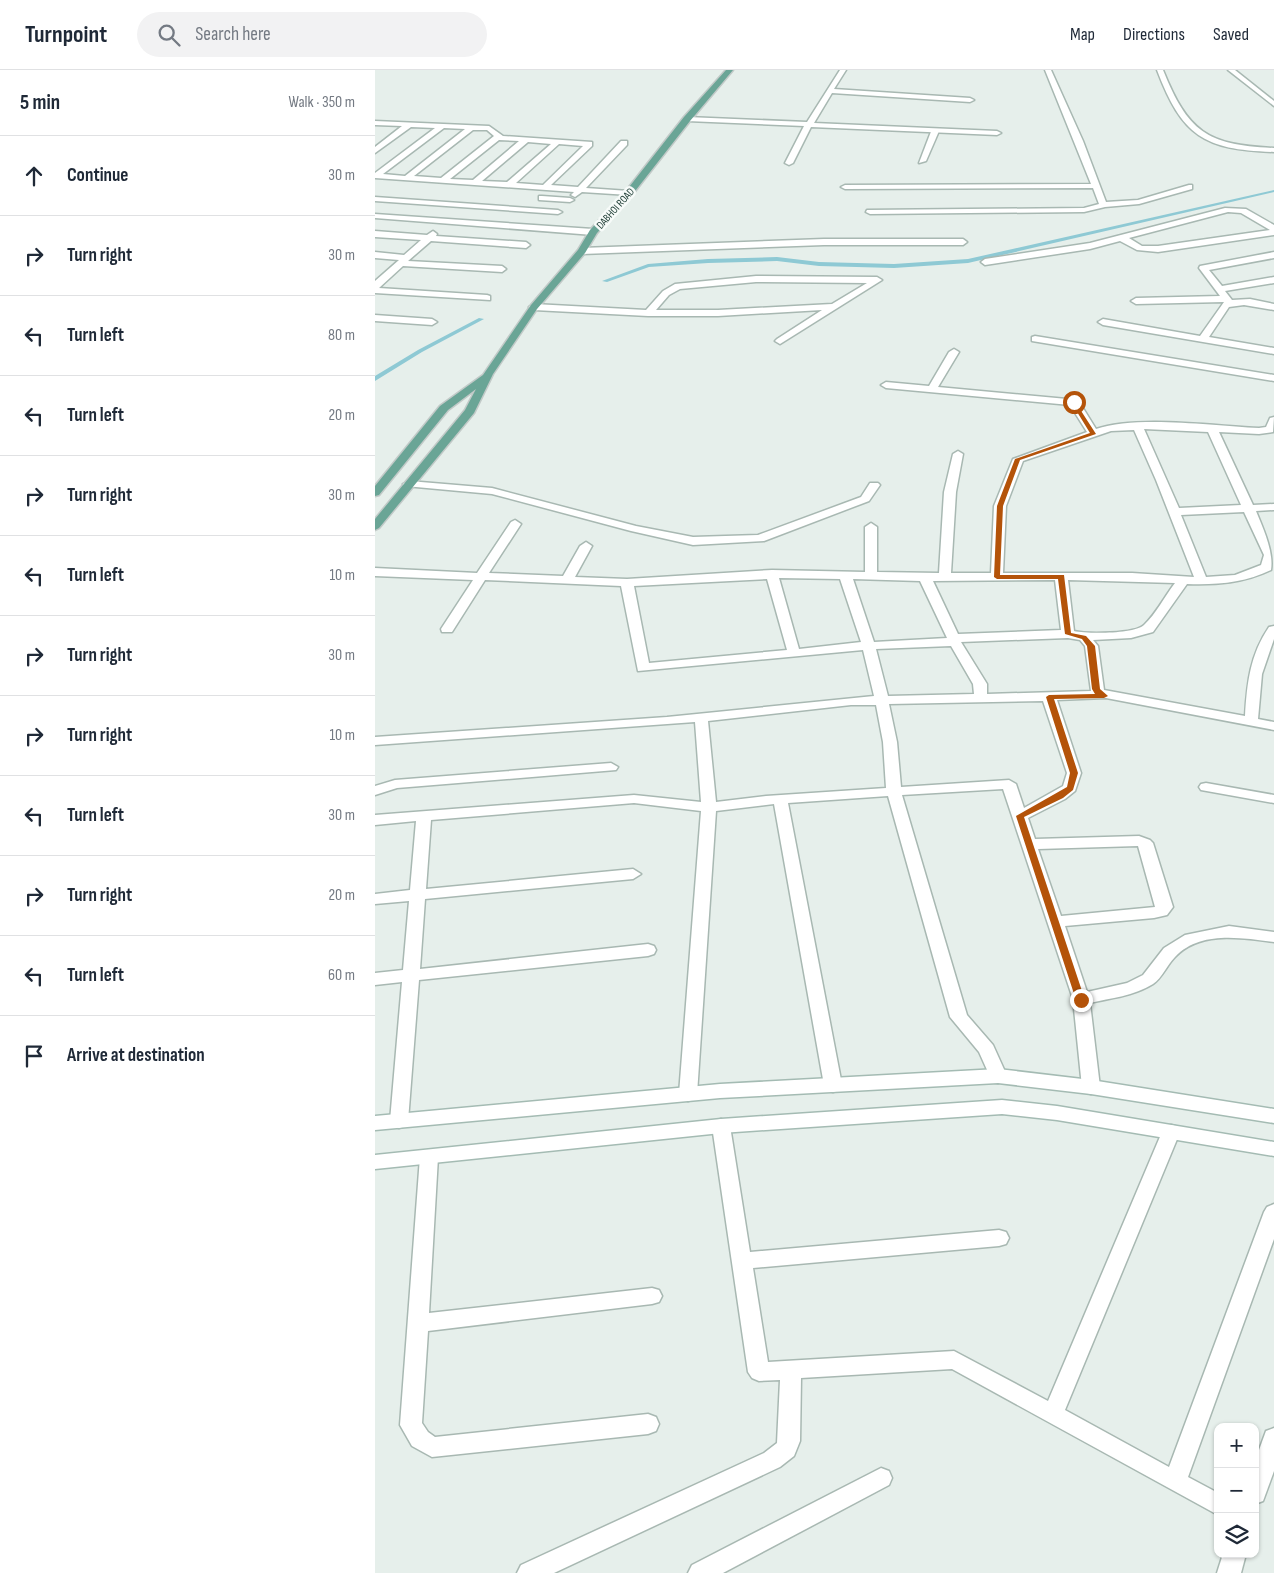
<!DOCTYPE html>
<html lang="en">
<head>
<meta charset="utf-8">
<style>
  body { margin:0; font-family:"Sofia Sans Condensed",sans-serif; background:#f2f2f3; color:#1f2937 }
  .controls { position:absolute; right:15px; bottom:15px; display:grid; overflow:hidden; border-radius:10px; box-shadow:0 1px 4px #0004 }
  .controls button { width:45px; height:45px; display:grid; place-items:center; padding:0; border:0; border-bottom:1px solid #e0e1e3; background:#fff; color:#1f2937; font:25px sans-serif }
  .stop { position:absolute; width:15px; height:15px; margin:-11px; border:4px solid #b45309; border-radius:50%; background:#fff }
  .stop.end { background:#b45309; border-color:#fff; box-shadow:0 1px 5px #0008 }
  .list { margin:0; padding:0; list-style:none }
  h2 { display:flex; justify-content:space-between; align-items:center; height:65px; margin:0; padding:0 20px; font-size:21px }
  h2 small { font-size:16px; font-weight:400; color:#747a83 }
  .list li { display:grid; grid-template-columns:32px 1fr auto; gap:15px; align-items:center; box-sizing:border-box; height:80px; padding:0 20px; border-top:1px solid #e0e1e3 }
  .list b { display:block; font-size:19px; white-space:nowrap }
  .list em { font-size:16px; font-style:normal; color:#747a83 }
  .icon { flex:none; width:28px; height:28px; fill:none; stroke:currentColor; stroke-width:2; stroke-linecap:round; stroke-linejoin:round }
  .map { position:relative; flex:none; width:899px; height:1503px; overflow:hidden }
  header { display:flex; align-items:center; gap:30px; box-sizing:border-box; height:70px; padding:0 25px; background:#fff; border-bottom:1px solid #e0e1e3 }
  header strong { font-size:24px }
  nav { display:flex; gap:28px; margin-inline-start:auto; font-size:18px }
  .search { width:350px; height:45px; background:#f2f2f3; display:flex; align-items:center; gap:12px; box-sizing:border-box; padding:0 18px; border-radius:28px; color:#747a83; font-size:19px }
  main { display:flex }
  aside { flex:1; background:#fff }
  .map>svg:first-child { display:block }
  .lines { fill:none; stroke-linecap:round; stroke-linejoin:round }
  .stream { fill:#8ec9d4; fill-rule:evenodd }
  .lane-casing { stroke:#a8b8b2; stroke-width:3 }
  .street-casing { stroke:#a8b8b2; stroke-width:3 }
  .secondary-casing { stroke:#a4bbb3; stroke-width:3 }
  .primary-casing { stroke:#c2cac8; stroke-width:3 }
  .lane { fill:#fff; fill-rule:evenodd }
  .street { fill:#fff; fill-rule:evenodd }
  .secondary { fill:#fff; fill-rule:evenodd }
  .primary { fill:#6aa596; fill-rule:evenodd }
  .route { fill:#b45309 }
  .labels { text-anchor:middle; stroke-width:5; stroke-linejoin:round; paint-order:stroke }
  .far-street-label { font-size:11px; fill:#24423a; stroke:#f7fbf9 }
</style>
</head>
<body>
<header>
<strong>Turnpoint</strong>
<div class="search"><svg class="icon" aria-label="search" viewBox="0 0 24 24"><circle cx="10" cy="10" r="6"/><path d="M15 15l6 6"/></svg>Search here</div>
<nav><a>Map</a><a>Directions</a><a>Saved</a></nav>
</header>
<main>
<aside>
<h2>5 min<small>Walk · 350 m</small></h2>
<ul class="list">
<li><svg class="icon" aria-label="ahead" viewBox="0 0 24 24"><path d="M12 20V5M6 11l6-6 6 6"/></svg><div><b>Continue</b></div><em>30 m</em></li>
<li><svg class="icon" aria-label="right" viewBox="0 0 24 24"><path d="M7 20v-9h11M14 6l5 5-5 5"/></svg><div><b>Turn right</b></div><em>30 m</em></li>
<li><svg class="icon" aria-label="left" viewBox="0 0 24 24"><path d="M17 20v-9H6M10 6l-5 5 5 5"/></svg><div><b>Turn left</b></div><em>80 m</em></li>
<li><svg class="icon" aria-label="left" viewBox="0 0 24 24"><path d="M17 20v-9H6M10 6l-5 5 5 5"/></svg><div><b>Turn left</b></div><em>20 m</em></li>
<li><svg class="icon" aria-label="right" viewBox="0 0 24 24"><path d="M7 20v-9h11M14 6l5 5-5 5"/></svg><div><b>Turn right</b></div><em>30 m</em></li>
<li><svg class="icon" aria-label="left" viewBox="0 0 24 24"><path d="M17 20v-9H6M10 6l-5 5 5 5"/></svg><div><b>Turn left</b></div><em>10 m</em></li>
<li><svg class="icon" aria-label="right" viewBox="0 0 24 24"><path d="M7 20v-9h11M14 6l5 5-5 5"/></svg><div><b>Turn right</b></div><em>30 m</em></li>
<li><svg class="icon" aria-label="right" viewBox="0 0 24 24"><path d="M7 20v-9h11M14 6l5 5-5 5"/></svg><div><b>Turn right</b></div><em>10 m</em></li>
<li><svg class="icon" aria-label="left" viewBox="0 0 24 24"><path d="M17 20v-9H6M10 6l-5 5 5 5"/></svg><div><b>Turn left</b></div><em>30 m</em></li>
<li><svg class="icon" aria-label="right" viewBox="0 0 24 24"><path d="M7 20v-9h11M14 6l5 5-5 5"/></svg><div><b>Turn right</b></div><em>20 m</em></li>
<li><svg class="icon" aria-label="left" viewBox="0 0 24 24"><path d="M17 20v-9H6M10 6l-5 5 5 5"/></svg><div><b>Turn left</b></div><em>60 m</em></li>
<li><svg class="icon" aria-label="arrive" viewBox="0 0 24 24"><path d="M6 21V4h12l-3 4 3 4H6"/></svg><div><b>Arrive at destination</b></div></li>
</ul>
</aside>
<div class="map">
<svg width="899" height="1503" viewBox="0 0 899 1503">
  <rect width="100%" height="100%" fill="#e6efeb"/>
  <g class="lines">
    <g class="stream">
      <polygon points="899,120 899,122 593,193 519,198 444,196 402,191 333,193 274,197 232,212 227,211 273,194 333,189 402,187 444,192 519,194 593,189"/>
      <polygon points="104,248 109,249 47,282 0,311 0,306 43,280"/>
    </g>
    <defs>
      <g id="lane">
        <polygon points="670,0 676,0 708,71 731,132 763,130 814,115 817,115 817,119 764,134 730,137 709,142 495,144 491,142 492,140 709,138 724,134 718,118 470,119 466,117 470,115 716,114"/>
        <path d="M782,0H788C813,62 832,75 899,78V82C829,80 807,66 782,0Z"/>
        <polygon points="853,0 860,0 899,31 899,36"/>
        <polygon points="557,59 564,61 551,91 544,93"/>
      </g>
      <g id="street">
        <polygon points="465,0 471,0 459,19 595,28 599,30 595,32 457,23 439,53 622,61 626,63 622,65 436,57 418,93 414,95 410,93 429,56 312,51 308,49 312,47 432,52"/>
        <path d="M0,51L114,56L128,66L217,72V76L176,115L203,117L246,71H252V75L211,118L254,121L258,123L254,125L207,122L200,127L196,125L199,122L0,108V103L60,58L36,57L0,83V77L27,56L0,55ZM69,58L90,59L30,106L8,104ZM98,60H112L119,66L66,108L39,106ZM124,70L144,71L98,110L75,109ZM153,72L176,74L132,112L107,111ZM184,74L208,76L168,115L141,113Z"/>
        <polygon points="167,126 195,128 199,130 195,132 164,130 164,126"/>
        <polygon points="0,127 183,140 187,142 183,144 0,131"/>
        <path d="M850,138L871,139L899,155V165L783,182L762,180L745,171L715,179L610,195L606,192L610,189L715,173ZM853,142L866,143L895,160L783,176H767L754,168Z"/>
        <polygon points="0,144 218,159 222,162 218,165 0,148"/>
        <polygon points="0,161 52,165 58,161 62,164 61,166 151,172 155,175 151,178 56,171 33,191 127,196 131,199 127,202 28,196 4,218 112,225 115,226 115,230 0,223 0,211 24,190 0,188 0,182 29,185 46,170 0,167"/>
        <polygon points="449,169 588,169 592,172 588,175 449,175 207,184 203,181 207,178"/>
        <polygon points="899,182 899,188 834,200 847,216 899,207 899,213 850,221 857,230 875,229 899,234 899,240 869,235 854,237 834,267 899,278 899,284 728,255 723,252 728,249 825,266 849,232 761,234 756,231 761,228 845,226 824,198 825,196"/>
        <path d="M381,206L502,207L507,210L405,274L400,271L402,269L447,240L343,246H273L159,240L154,237L159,234L271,240L288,221L300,214ZM381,212L492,213L457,234L343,240H281L294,225L305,219Z"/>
        <polygon points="0,245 57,249 62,252 57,255 0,251"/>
        <polygon points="660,266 899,305 899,311 657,271 657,267"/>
        <path d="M579,279L584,282L563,317L703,330L721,359C762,345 839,356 884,358L891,357L895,348L899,347L898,362L884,364L844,362L878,435L899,434V440L881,441C888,458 899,482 896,500C869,513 842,515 812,514L778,562L756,568L718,570L723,576L729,620L870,646C872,613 875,585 894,557L899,556V569L887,604L883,649L899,652V660L731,628L682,630L706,703L700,721L690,729L653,748L660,769L764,766L775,770L778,773L798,837L792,845L779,848L690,856L712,922L752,913L768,905L789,878L810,865L854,856L899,862V872C867,868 825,860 800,887C792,895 787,908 778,914C759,926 736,928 715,933L725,1017L722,1022L716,1024L710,1022L707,1017L698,929L628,719L527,725L592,945L618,975L632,1006L629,1011L623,1013L617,1011L604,982L575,947L513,726L413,733L467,1015L464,1020L458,1022L452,1020L449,1015L399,734L341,741L322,1024L319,1029L313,1031L307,1029L304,1024L326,741L259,733L56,750L51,819L258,799L266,804L258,809L50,829L45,899L273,874L279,876L281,880L279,884L273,886L44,910L33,1051L30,1056L24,1058L18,1056L15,1051L27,912L0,915V903L28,900L34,831L0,834V824L35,820L41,751L0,755V745L259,725L326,732L320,652L0,675V667L292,647L499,626L488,580L263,601L246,516L110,510L77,562H67L66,559L98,510L0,506V498L102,503L136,452L140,450L146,454L114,503L188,506L205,476L211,472L217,476L200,507L252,509L397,500L490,502V457L496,453L502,457V502L564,503L569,422L578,384L583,381L588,384L581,422L576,503H616L619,436L638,389L712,362L695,335L511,318L506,315L511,312L554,316L574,282ZM769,359L833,362L866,435L804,438ZM759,360L781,410L819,507L757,503H628L631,436L648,391L736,361ZM869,442L889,485L886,495L860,505L831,507L806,445ZM404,508L465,509L486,572L424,579ZM392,509L412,580L274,593L259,516ZM478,509L545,511L572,568L499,572ZM680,510L686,560L583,564L558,511ZM693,510L800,513C790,526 781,544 769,555C760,564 712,564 699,561ZM693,568L705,570L710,576L716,621L612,624V614L586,572ZM576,576L598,614L599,624L513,626L501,579ZM668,631L692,703L688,716L649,738L641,714L634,710L526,717L522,672L514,634ZM476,635H501L508,672L511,718L391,726L341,732L333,651ZM763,776L780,837L686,846L663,779Z"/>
        <polygon points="34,411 117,418 261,456 318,467 383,465 486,427 495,413 503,413 505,415 494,431 389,471 318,475 256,461 117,424 30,416 28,414"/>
        <polygon points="236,693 243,697 241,700 22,718 0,725 0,716 20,710"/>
        <polygon points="831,713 899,725 899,733 826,720 824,717 826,714"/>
        <polygon points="346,1049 352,1051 355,1056 375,1182 624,1160 631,1162 634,1168 631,1174 624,1176 378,1198 393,1292 579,1281 673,1331 787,1062 789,1057 796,1055 803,1057 805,1062 690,1340 794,1397 889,1142 892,1137 899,1134 899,1169 813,1407 843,1423 843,1445 577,1299 426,1308 425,1371 419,1386 405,1397 179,1503 142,1503 146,1495 389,1383 402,1373 405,1310 384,1311 377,1308 373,1302 337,1056 340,1051"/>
        <polygon points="54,1080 61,1082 63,1087 54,1243 277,1218 284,1220 287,1226 284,1232 277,1234 53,1261 47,1353 53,1362 60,1367 273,1344 281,1347 284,1354 281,1361 273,1364 57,1387 37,1376 25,1355 45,1087 47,1082"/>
        <polygon points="899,1358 899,1401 888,1431 880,1434 880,1391 891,1361"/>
        <polygon points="506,1398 514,1401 517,1408 514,1415 348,1503 313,1503 317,1495"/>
        <polygon points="848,1484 871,1484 866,1503 842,1503"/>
      </g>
      <g id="secondary">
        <polygon points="623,999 716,1010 899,1039 899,1053 716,1024 623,1013 345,1028 0,1060 0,1046 345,1014"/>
        <polygon points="627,1030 682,1036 899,1072 899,1086 682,1050 627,1044 346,1063 0,1099 0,1085 346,1049"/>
      </g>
      <polygon id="primary" points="351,0 358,0 315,51 257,125 222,163 210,183 162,239 118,304 99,343 4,458 0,460 0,449 90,340 101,319 73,340 4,425 0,426 0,416 65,336 108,305 156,235 203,180 215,160 251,121 309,47"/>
    </defs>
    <use href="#lane" class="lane-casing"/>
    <use href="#street" class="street-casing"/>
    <use href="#secondary" class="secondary-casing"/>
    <use href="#primary" class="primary-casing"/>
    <use href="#lane" class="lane"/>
    <use href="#street" class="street"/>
    <use href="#secondary" class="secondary"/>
    <use href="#primary" class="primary"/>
  </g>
  <polygon class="route" points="699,330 721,364 645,390 628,436 625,505 689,505 696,563 711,566 720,576 725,619 733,626 729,628 679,629 703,703 698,720 688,728 649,747 710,930 706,933 701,930 641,746 692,717 695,703 671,627 674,625 720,624 717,619 712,576 707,569 690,564 683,509 622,509 619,507 622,436 640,389 715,363 696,332"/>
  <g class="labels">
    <g class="far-street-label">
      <text transform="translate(240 138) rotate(-48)" y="4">DABHOI ROAD</text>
    </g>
  </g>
</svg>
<div class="controls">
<button>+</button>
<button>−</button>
<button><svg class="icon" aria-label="layers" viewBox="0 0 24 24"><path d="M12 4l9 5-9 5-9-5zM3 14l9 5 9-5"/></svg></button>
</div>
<div class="stop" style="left:699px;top:332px"></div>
<div class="stop end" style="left:706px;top:930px"></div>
</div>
</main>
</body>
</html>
